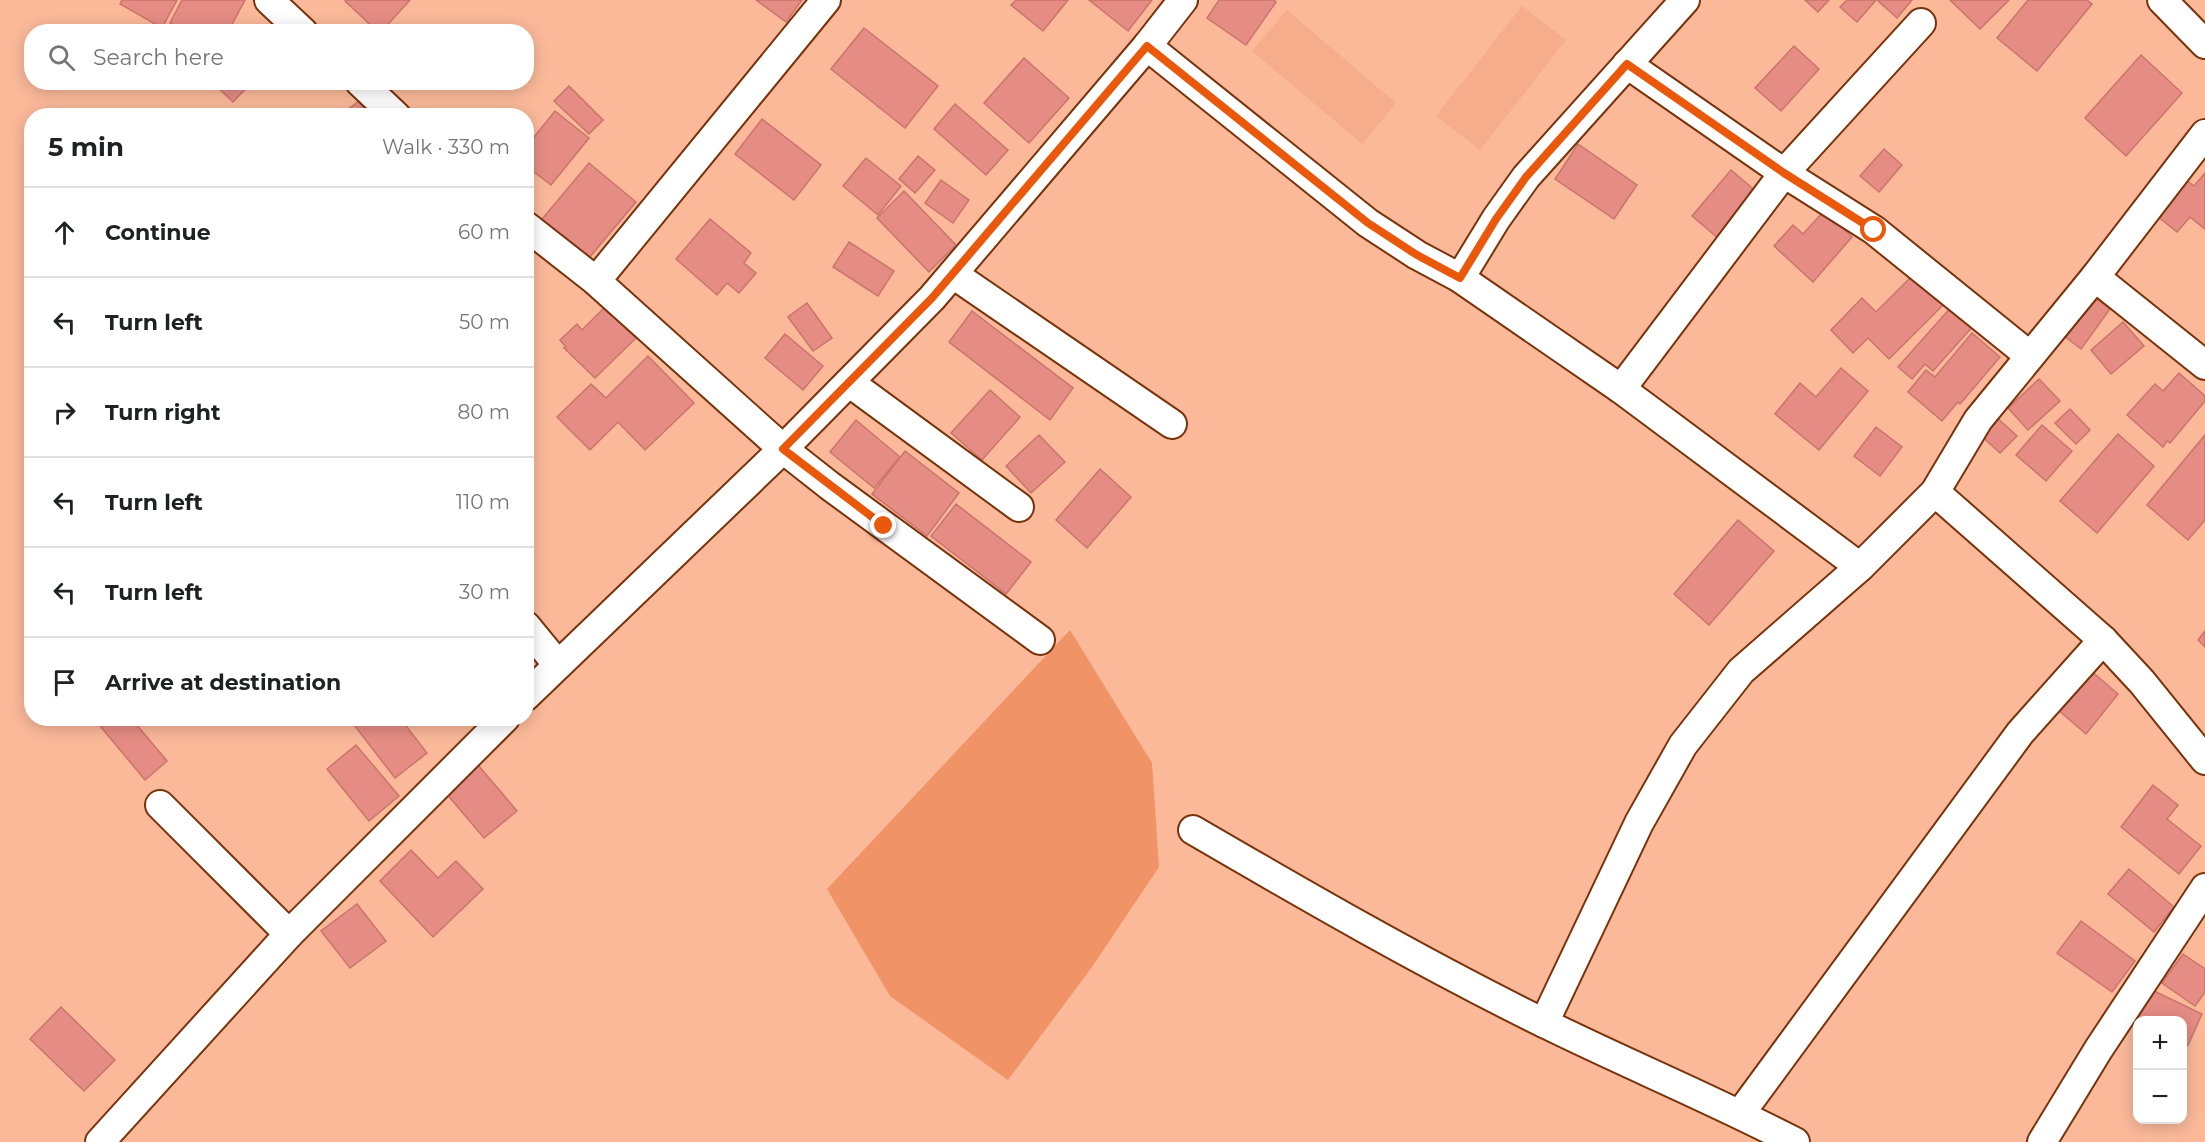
<!DOCTYPE html>
<html lang="en">
<head>
<meta charset="utf-8">
<style>
  body { margin:0; font-family:Montserrat,sans-serif; background:#f2f2f2; color:#202124 }
  .controls { position:absolute; right:18px; bottom:18px; display:grid; overflow:hidden; border-radius:12px; box-shadow:0 3px 15px #0003 }
  .controls button { width:54px; height:54px; display:grid; place-items:center; padding:0; border:0; border-bottom:2px solid #e0e0e0; background:#fff; color:#202124; font:30px sans-serif }
  .stop { position:absolute; width:18px; height:18px; margin:-14px; border:4px solid #ea580c; border-radius:50%; background:#fff }
  .stop.end { background:#ea580c; border-color:#fff; box-shadow:0 2px 6px #0008 }
  .list { margin:0; padding:0; list-style:none }
  h2 { display:flex; justify-content:space-between; align-items:center; height:78px; margin:0; padding:0 24px; font-size:26px }
  h2 small { font-size:20px; font-weight:400; color:#757577 }
  .list li { display:grid; grid-template-columns:39px 1fr auto; gap:18px; align-items:center; box-sizing:border-box; height:90px; padding:0 24px; border-top:2px solid #e0e0e0 }
  .list b { display:block; font-size:22px; white-space:nowrap }
  .list em { font-size:20px; font-style:normal; color:#757577 }
  .icon { flex:none; width:33px; height:33px; fill:none; stroke:currentColor; stroke-width:2; stroke-linecap:round; stroke-linejoin:round }
  .map { position:relative; flex:none; width:2205px; height:1142px; overflow:hidden }
  .search { position:absolute; background:#fff; box-shadow:0 3px 15px #0003; left:24px; top:24px; width:510px; height:66px; display:flex; align-items:center; gap:15px; box-sizing:border-box; padding:0 21px; border-radius:24px; color:#757577; font-size:22px }
  .panel { position:absolute; background:#fff; box-shadow:0 3px 15px #0003; left:24px; top:108px; width:510px; height:618px; border-radius:24px }
  .map>svg:first-child { display:block }
  .built { fill:#f5ad8c }
  .green { fill:#f09366 }
  .building { fill:#e58d85; stroke:#ca746c; stroke-width:1.5 }
  .lines { fill:none; stroke-linecap:round; stroke-linejoin:round }
  .minor-casing { stroke:#79330a; stroke-width:32 }
  .minor { stroke:#fff; stroke-width:28 }
  .route { stroke:#ea580c; stroke-width:8 }
</style>
</head>
<body>
<div class="map">
<svg width="2205" height="1142" viewBox="0 0 2205 1142">
  <rect width="100%" height="100%" fill="#fbb99a"/>
  <g class="built">
    <polygon points="1522,6 1566,40 1480,150 1436,116"/>
    <polygon points="1287,10 1396,103 1362,144 1252,51"/>
  </g>
  <polygon class="green" points="1070,630 1152,763 1159,867 1092,967 1008,1080 890,996 827,889"/>
  <g class="building">
    <polygon points="122,0 177,0 162,28 120,4"/>
    <polygon points="182,0 245,0 228,32 186,32 170,23"/>
    <polygon points="346,0 410,0 381,32 378,32 345,1"/>
    <polygon points="756,0 802,0 786,22"/>
    <polygon points="1016,0 1068,0 1043,31 1011,5"/>
    <polygon points="1089,0 1152,0 1128,31"/>
    <polygon points="1219,0 1274,0 1276,2 1246,45 1207,18"/>
    <polygon points="1805,0 1829,0 1818,12"/>
    <polygon points="1847,0 1876,0 1857,22 1840,7"/>
    <polygon points="1877,0 1912,0 1897,18"/>
    <polygon points="1950,0 2009,0 1980,29"/>
    <polygon points="2028,0 2087,0 2092,4 2037,71 1997,38"/>
    <polygon points="864,28 938,86 905,128 831,69"/>
    <polygon points="1794,46 1819,69 1781,111 1755,88"/>
    <polygon points="2141,55 2182,93 2126,156 2085,118"/>
    <polygon points="1024,58 1069,98 1029,143 984,103"/>
    <polygon points="212,82 252,82 233,102"/>
    <polygon points="569,86 603,120 589,134 554,101"/>
    <polygon points="359,101 369,116 339,116"/>
    <polygon points="955,104 1008,150 986,175 934,129"/>
    <polygon points="555,111 589,138 551,185 526,166 526,147"/>
    <polygon points="762,119 821,165 794,200 735,154"/>
    <polygon points="1578,144 1637,185 1614,219 1555,179"/>
    <polygon points="1884,149 1902,165 1879,192 1860,176"/>
    <polygon points="918,156 935,170 915,193 899,179"/>
    <polygon points="866,158 901,186 878,215 843,186"/>
    <polygon points="589,163 636,202 584,264 538,224"/>
    <polygon points="1731,170 1758,193 1719,239 1692,216"/>
    <polygon points="2205,173 2205,229 2190,217 2177,232 2157,216 2186,180 2194,186"/>
    <polygon points="941,180 969,200 953,223 925,203"/>
    <polygon points="904,191 956,245 929,272 877,218"/>
    <polygon points="1824,211 1852,237 1813,282 1774,246 1793,225 1803,234"/>
    <polygon points="710,219 751,253 744,263 756,273 739,293 727,283 717,295 676,259"/>
    <polygon points="849,242 894,271 878,296 833,267"/>
    <polygon points="1918,270 1948,300 1889,359 1868,338 1853,353 1831,330 1862,298 1876,312"/>
    <polygon points="2087,292 2110,309 2081,349 2058,331"/>
    <polygon points="807,303 832,338 813,351 788,317"/>
    <polygon points="1953,305 1974,325 1933,371 1925,364 1912,379 1898,367"/>
    <polygon points="606,306 636,338 595,378 564,348 566,347 560,340 577,324 582,330"/>
    <polygon points="972,311 1073,388 1050,420 949,342"/>
    <polygon points="2123,322 2144,346 2111,374 2091,350"/>
    <polygon points="1972,333 2000,357 1966,397 1960,404 1958,402 1942,421 1908,392 1926,370 1935,377"/>
    <polygon points="785,334 823,366 803,390 765,358"/>
    <polygon points="648,356 694,403 645,450 618,422 590,450 557,417 591,384 606,398"/>
    <polygon points="1841,368 1868,391 1819,450 1775,414 1800,383 1816,397"/>
    <polygon points="2179,373 2205,396 2205,401 2170,443 2167,441 2163,447 2127,415 2155,384 2163,391"/>
    <polygon points="2039,379 2060,401 2028,430 2008,408"/>
    <polygon points="990,390 1020,417 982,460 951,433"/>
    <polygon points="2070,409 2090,430 2076,444 2055,423"/>
    <polygon points="1993,414 2017,436 2000,453 1977,432"/>
    <polygon points="856,420 900,457 874,488 830,452"/>
    <polygon points="2042,425 2072,451 2046,481 2016,455"/>
    <polygon points="1876,427 1902,447 1880,476 1854,456"/>
    <polygon points="2118,434 2154,466 2097,533 2060,501"/>
    <polygon points="1039,435 1065,462 1031,493 1006,466"/>
    <polygon points="2205,435 2205,520 2188,540 2147,505"/>
    <polygon points="905,451 959,493 927,536 872,494"/>
    <polygon points="1100,469 1131,497 1087,548 1056,520"/>
    <polygon points="956,504 1031,562 1006,594 931,536"/>
    <polygon points="1738,520 1774,551 1709,625 1674,594"/>
    <polygon points="2205,631 2205,647 2198,640"/>
    <polygon points="2090,670 2118,694 2086,734 2057,709"/>
    <polygon points="111,718 131,718 167,761 145,780 101,727"/>
    <polygon points="363,718 400,718 427,753 395,778 354,725"/>
    <polygon points="356,745 399,796 369,821 327,769"/>
    <polygon points="478,765 517,811 484,838 446,793"/>
    <polygon points="2153,785 2178,805 2167,819 2201,846 2179,874 2121,827"/>
    <polygon points="411,850 438,878 456,861 483,889 433,937 380,881"/>
    <polygon points="2129,869 2174,907 2154,932 2108,894"/>
    <polygon points="357,904 386,941 350,968 321,931"/>
    <polygon points="2081,921 2135,961 2112,992 2057,953"/>
    <polygon points="2183,954 2205,969 2205,992 2195,1006 2162,983"/>
    <polygon points="2152,990 2202,1014 2188,1045 2182,1043 2182,1020 2138,1020"/>
    <polygon points="61,1007 115,1060 84,1091 30,1039"/>
  </g>
  <g class="lines">
    <defs>
      <g id="minor">
        <polyline points="269,0 303,32"/>
        <polyline points="2162,0 2205,44"/>
        <polyline points="1147,46 1368,223 1417,255 1460,278 1621,389 1860,567"/>
        <polyline points="1627,64 1784,173 1874,230 2030,356"/>
        <polyline points="360,82 396,116"/>
        <polyline points="526,226 596,281 783,449 830,486 1040,640"/>
        <polyline points="953,274 1172,424"/>
        <polyline points="2095,277 2205,365"/>
        <polyline points="1460,278 1496,219 1526,177 1685,0"/>
        <polyline points="596,281 826,0"/>
        <polyline points="850,383 1019,507"/>
        <polyline points="1621,389 1784,173 1921,23"/>
        <polyline points="1935,492 2103,640 2142,682 2205,760"/>
        <polyline points="526,626 558,665"/>
        <polyline points="526,696 783,449 932,298 1147,46 1183,0"/>
        <polyline points="160,805 289,934"/>
        <path d="M1193,830C1308,897 1424,964 1544,1023C1627,1064 1712,1099 1795,1142"/>
        <polyline points="1544,1023 1639,823 1683,745 1741,671 1860,567 1935,492 1978,420 2095,277 2205,134"/>
        <polyline points="1740,1114 2020,733 2103,640"/>
        <polyline points="100,1142 289,934 505,718"/>
        <polyline points="2042,1142 2098,1050 2205,888"/>
      </g>
    </defs>
    <use href="#minor" class="minor-casing"/>
    <use href="#minor" class="minor"/>
  </g>
  <g class="lines">
    <polyline class="route" points="884,526 783,449 932,298 1147,46 1368,223 1417,255 1460,278 1496,219 1526,177 1627,64 1784,173 1874,230"/>
  </g>
</svg>
<div class="controls">
<button>+</button>
<button>−</button>
</div>
<div class="stop" style="left:1874px;top:230px"></div>
<div class="stop end" style="left:884px;top:526px"></div>
<div class="search"><svg class="icon" aria-label="search" viewBox="0 0 24 24"><circle cx="10" cy="10" r="6"/><path d="M15 15l6 6"/></svg>Search here</div>
<section class="panel">
<h2>5 min<small>Walk · 330 m</small></h2>
<ul class="list">
<li><svg class="icon" aria-label="ahead" viewBox="0 0 24 24"><path d="M12 20V5M6 11l6-6 6 6"/></svg><div><b>Continue</b></div><em>60 m</em></li>
<li><svg class="icon" aria-label="left" viewBox="0 0 24 24"><path d="M17 20v-9H6M10 6l-5 5 5 5"/></svg><div><b>Turn left</b></div><em>50 m</em></li>
<li><svg class="icon" aria-label="right" viewBox="0 0 24 24"><path d="M7 20v-9h11M14 6l5 5-5 5"/></svg><div><b>Turn right</b></div><em>80 m</em></li>
<li><svg class="icon" aria-label="left" viewBox="0 0 24 24"><path d="M17 20v-9H6M10 6l-5 5 5 5"/></svg><div><b>Turn left</b></div><em>110 m</em></li>
<li><svg class="icon" aria-label="left" viewBox="0 0 24 24"><path d="M17 20v-9H6M10 6l-5 5 5 5"/></svg><div><b>Turn left</b></div><em>30 m</em></li>
<li><svg class="icon" aria-label="arrive" viewBox="0 0 24 24"><path d="M6 21V4h12l-3 4 3 4H6"/></svg><div><b>Arrive at destination</b></div></li>
</ul>
</section>
</div>
</body>
</html>
